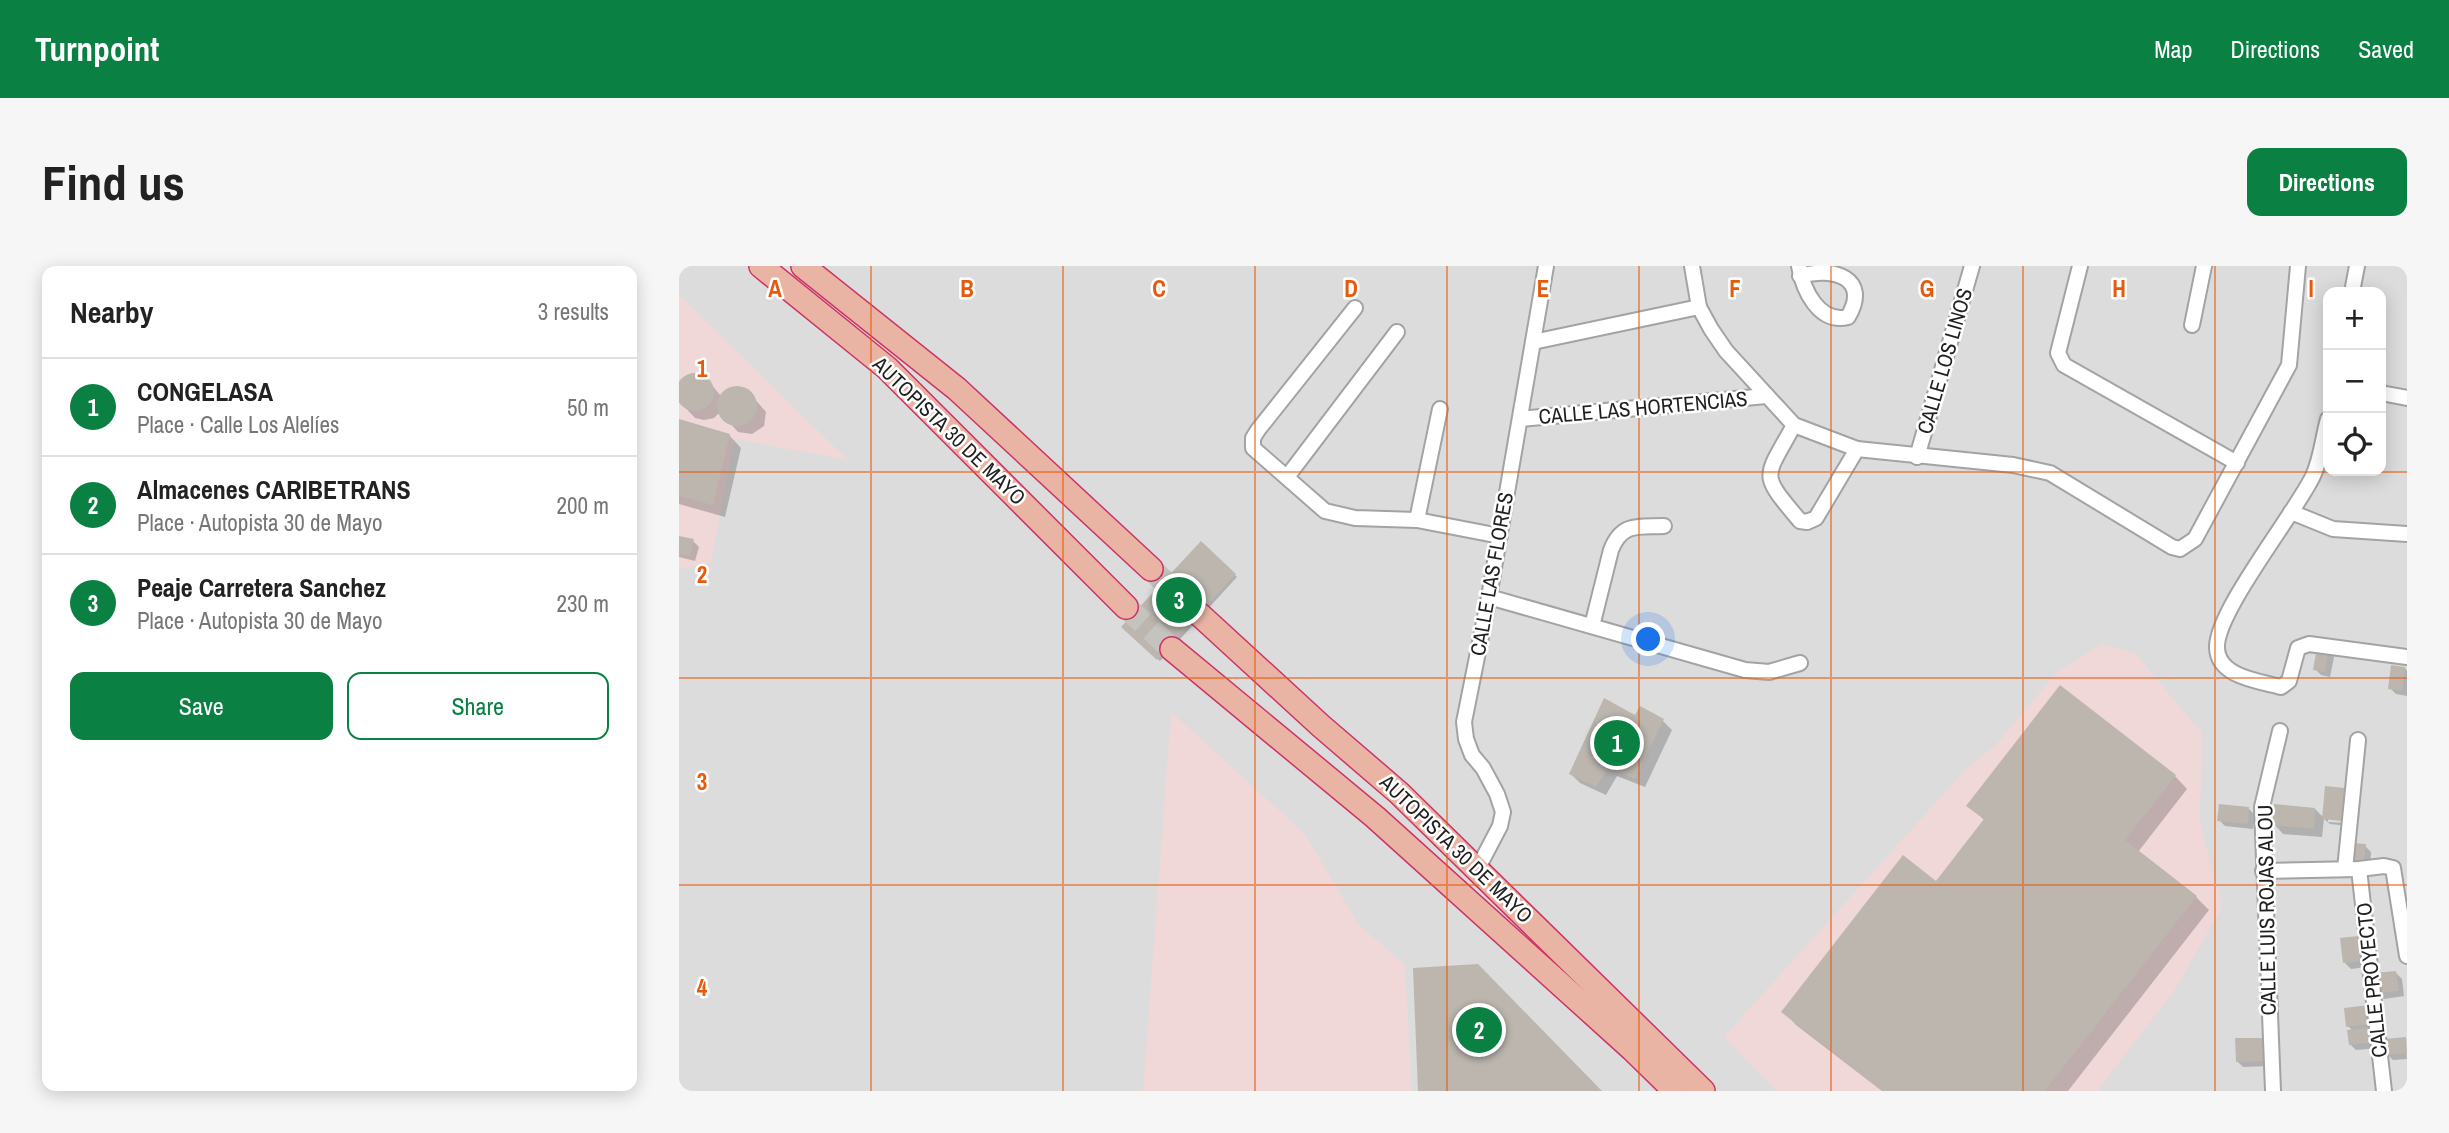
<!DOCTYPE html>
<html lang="en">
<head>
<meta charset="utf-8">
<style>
  body { margin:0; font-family:"Archivo Narrow",sans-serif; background:#f6f6f6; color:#222 }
  .controls { position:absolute; right:21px; top:21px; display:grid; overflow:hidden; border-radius:14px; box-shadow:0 4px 18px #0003 }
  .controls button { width:63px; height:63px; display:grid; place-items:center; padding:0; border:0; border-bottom:2px solid #e0e0e0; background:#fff; color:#222; font:35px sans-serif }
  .you { position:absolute; left:970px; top:374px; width:24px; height:24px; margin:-18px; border:5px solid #fff; border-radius:50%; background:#1a73e8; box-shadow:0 0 0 10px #1a73e833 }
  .badge { display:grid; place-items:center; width:46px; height:46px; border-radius:50%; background:#0b8043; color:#fff; font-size:23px; font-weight:700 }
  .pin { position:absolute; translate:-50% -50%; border:4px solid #fff; box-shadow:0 2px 7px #0006 }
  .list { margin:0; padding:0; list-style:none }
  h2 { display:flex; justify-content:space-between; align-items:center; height:91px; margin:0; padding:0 28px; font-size:30px }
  h2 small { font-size:23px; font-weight:400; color:#767676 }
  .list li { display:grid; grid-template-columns:46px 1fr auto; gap:21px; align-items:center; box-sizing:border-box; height:98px; padding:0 28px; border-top:2px solid #e0e0e0 }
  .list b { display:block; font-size:26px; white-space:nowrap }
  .list p { margin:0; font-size:23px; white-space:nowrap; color:#767676 }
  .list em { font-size:23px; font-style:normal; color:#767676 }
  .actions { display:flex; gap:14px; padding:21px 28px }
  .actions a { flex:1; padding:16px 0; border:2px solid #0b8043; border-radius:14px; text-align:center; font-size:24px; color:#0b8043 }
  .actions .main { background:#0b8043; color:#fff }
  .icon { flex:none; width:38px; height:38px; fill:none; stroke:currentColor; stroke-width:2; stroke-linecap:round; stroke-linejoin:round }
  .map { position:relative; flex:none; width:1728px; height:825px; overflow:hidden; border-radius:14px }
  header { display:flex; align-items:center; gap:42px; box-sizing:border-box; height:98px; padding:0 35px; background:#0b8043; color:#fff }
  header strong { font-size:33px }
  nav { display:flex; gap:38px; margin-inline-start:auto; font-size:24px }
  .intro { display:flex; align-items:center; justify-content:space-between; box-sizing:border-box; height:168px; padding:0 42px }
  h1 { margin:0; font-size:49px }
  .button { padding:18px 32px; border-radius:14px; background:#0b8043; color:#fff; font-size:24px; font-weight:700 }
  main { display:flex; gap:42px; padding:0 42px }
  aside { flex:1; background:#fff; border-radius:14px; box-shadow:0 4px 18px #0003 }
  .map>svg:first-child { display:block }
  .residential { fill:#dddcdc; fill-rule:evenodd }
  .commercial { fill:#efd8d7 }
  .shadow { fill:#0003 }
  .building { fill:#bcb6af }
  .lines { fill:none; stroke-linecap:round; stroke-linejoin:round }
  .trunk-tunnel { stroke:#c5c3be; stroke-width:23; stroke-dasharray:23 11; stroke-linecap:butt }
  .minor-casing { stroke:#a3a3a3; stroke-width:18 }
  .trunk-casing { stroke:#cd3365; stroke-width:26 }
  .minor { stroke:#fff; stroke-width:14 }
  .trunk { stroke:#eab4a4; stroke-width:23 }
  .grid { fill:none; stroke:#e8590c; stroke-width:2; stroke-opacity:0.55 }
  .labels { text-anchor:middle; stroke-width:5; stroke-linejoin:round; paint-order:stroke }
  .street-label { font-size:21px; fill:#1f1f1f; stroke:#fff }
  .grid-label { font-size:23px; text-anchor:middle; font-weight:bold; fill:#e8590c; stroke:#fff; stroke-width:5; stroke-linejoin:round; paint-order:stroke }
</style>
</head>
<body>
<header>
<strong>Turnpoint</strong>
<nav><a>Map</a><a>Directions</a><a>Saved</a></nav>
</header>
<div class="intro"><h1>Find us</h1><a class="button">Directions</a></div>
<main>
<aside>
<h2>Nearby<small>3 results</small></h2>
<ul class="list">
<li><span class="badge">1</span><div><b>CONGELASA</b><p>Place · Calle Los Alelíes</p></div><em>50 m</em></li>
<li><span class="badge">2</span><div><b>Almacenes CARIBETRANS</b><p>Place · Autopista 30 de Mayo</p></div><em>200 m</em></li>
<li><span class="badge">3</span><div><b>Peaje Carretera Sanchez</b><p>Place · Autopista 30 de Mayo</p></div><em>230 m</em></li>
</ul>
<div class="actions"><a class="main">Save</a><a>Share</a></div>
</aside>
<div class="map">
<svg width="1728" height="825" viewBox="0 0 1728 825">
  <rect width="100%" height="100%" fill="#efece6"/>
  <path class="residential" d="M0,0H1728V825H0ZM1649,26H1702V205H1649Z"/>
  <g class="commercial">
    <polygon points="0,29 169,194 55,173 32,297 0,303"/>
    <polygon points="1423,378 1456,387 1523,467 1521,556 1543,641 1497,722 1418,825 1098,825 1045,771 1288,502 1316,480 1378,406"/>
    <polygon points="492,446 626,568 679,658 726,699 733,825 464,825"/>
  </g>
  <g class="shadow">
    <polygon points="16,108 25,110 42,130 54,122 68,124 87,146 85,160 73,168 59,166 41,146 35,152 25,154 16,152 0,135 0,116 7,110"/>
    <polygon points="0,155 50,169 62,182 46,251 0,238"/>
    <polygon points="0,272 14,275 20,281 16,295 0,291"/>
    <polygon points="522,278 558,311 481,395 445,361"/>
    <polygon points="1649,385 1655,391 1651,411 1642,409 1636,403"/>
    <polygon points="1726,402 1728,405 1728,430 1717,428 1711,422"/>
    <polygon points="956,451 984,455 993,464 966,521 938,510 927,529 901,517 892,508"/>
    <polygon points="1496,510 1508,523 1459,586 1517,631 1530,644 1389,825 1203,825 1117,759 1105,746 1257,617 1306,555 1290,539"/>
    <polygon points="1665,524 1671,530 1669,554 1649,552 1649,556 1669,557 1669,560 1651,558 1645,553 1643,571 1604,568 1595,558 1636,543 1645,552"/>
    <polygon points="1570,543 1576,549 1574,563 1546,560 1540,554"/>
    <polygon points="1686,580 1692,586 1691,601 1679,600 1673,594"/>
    <polygon points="1678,672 1684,678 1687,701 1672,703 1666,697"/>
    <polygon points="1717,707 1723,713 1725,730 1705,733 1699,727"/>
    <polygon points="1690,740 1700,782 1677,784 1671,778 1674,765 1669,760"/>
    <polygon points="1726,772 1728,793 1714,794 1708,788"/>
    <polygon points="1558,774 1593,800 1564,801 1558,795"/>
  </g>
  <g class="building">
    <circle cx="16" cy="126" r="19"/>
    <circle cx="58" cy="140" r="20"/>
    <polygon points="0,153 51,168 34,239 0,230"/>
    <polygon points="0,270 15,273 11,290 0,288"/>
    <polygon points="522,275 557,308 478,394 442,361"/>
    <polygon points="1638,381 1650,383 1646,406 1634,404"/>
    <polygon points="1712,399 1726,401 1723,425 1709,423"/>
    <polygon points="1381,419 1497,509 1446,574 1518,630 1366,825 1204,825 1102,746 1224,589 1257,615 1305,553 1287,540"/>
    <polygon points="925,432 956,449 961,440 985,453 956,513 929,502 917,521 890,508"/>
    <polygon points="1646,520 1666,522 1663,555 1643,553"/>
    <polygon points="1540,538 1570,541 1569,558 1538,555"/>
    <polygon points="1595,538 1636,542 1635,563 1593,559"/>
    <polygon points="1672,577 1687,578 1685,596 1671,595"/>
    <polygon points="1679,670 1682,695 1664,697 1661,672"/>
    <polygon points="799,698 923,825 739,825 734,702"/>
    <polygon points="1717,705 1720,725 1698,727 1696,707"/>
    <polygon points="1690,739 1693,758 1667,761 1665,742"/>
    <polygon points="1694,761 1695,776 1670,779 1668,764"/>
    <polygon points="1727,771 1728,787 1707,789 1705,773"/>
    <polygon points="1556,772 1587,772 1588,795 1557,796"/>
  </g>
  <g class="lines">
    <g class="trunk-tunnel">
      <polyline points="472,303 521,349"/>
      <polyline points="447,341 493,383"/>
    </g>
    <defs>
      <g id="minor">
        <polyline points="1013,0 1020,41 1032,63 1047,85 1115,159 1178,183 1334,199 1371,207 1493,281 1501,283 1516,273 1610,99 1619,0"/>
        <path d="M1120,0C1124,24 1140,58 1169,51C1192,12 1154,0 1121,10"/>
        <polyline points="1401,0 1379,87 1385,99 1558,197"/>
        <polyline points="1673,26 1678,0"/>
        <polyline points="676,42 579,164 574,172 574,182 646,245 676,252 738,254 821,270"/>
        <polyline points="1513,59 1525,0"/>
        <polyline points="854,76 1020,41"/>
        <polyline points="1702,127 1728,132"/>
        <polyline points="841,153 1087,130"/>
        <path d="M1649,153C1644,171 1642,193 1634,210C1615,249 1536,347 1538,382C1539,411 1580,415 1602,421L1610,415L1619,382L1630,378L1728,391"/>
        <path d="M1115,159C1085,214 1080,206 1121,255L1128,256L1137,252L1178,183"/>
        <polyline points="1238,191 1293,0"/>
        <polyline points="608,211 718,66"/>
        <polyline points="1612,246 1654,263 1728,268"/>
        <polyline points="738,254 761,143"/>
        <polyline points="810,331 1066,404 1090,406 1121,397"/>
        <path d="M913,360L932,284C943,256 959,261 985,260"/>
        <polyline points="799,602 821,560 824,546 818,528 804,502 793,489 787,473 785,456 810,331 867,0"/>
        <polyline points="1666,603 1679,474"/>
        <polyline points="1680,603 1705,825"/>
        <polyline points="1584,605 1680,603 1705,600 1714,602 1728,690"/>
        <polyline points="1594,825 1583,541 1601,465"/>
      </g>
      <g id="trunk">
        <polyline points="82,0 208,102 447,341"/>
        <polyline points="124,0 278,123 472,303"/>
        <polyline points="521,349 642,460 720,527 1024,825"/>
        <polyline points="493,383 696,551 953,783 996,825"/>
      </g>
    </defs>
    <use href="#minor" class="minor-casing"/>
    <use href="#trunk" class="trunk-casing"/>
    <use href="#minor" class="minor"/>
    <use href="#trunk" class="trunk"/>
  </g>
  <path class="grid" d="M192,0V825M384,0V825M576,0V825M768,0V825M960,0V825M1152,0V825M1344,0V825M1536,0V825M0,206H1728M0,412H1728M0,619H1728"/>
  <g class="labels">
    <g class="street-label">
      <text transform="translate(1266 95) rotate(-74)" y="7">CALLE LOS LINOS</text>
      <text transform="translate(964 142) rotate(-5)" y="7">CALLE LAS HORTENCIAS</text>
      <text transform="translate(270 165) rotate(44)" y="7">AUTOPISTA 30 DE MAYO</text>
      <text transform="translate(813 308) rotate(-80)" y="7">CALLE LAS FLORES</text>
      <text transform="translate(777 583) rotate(44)" y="7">AUTOPISTA 30 DE MAYO</text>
      <text transform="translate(1588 644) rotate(-91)" y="7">CALLE LUIS ROJAS ALOU</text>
      <text transform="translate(1693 714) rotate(-96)" y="7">CALLE PROYECTO</text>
    </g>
  </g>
  <g class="grid-label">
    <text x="96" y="31">A</text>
    <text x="288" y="31">B</text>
    <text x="480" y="31">C</text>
    <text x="672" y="31">D</text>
    <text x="864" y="31">E</text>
    <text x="1056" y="31">F</text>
    <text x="1248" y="31">G</text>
    <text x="1440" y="31">H</text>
    <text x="1632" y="31">I</text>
    <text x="23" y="111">1</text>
    <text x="23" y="317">2</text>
    <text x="23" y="524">3</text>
    <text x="23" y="730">4</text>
  </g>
</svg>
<div class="controls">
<button>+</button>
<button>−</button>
<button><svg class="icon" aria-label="locate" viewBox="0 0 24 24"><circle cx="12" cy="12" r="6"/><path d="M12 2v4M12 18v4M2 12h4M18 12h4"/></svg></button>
</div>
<div class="you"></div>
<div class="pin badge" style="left:938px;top:477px">1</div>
<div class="pin badge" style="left:800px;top:764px">2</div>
<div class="pin badge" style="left:500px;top:334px">3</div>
</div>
</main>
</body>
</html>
